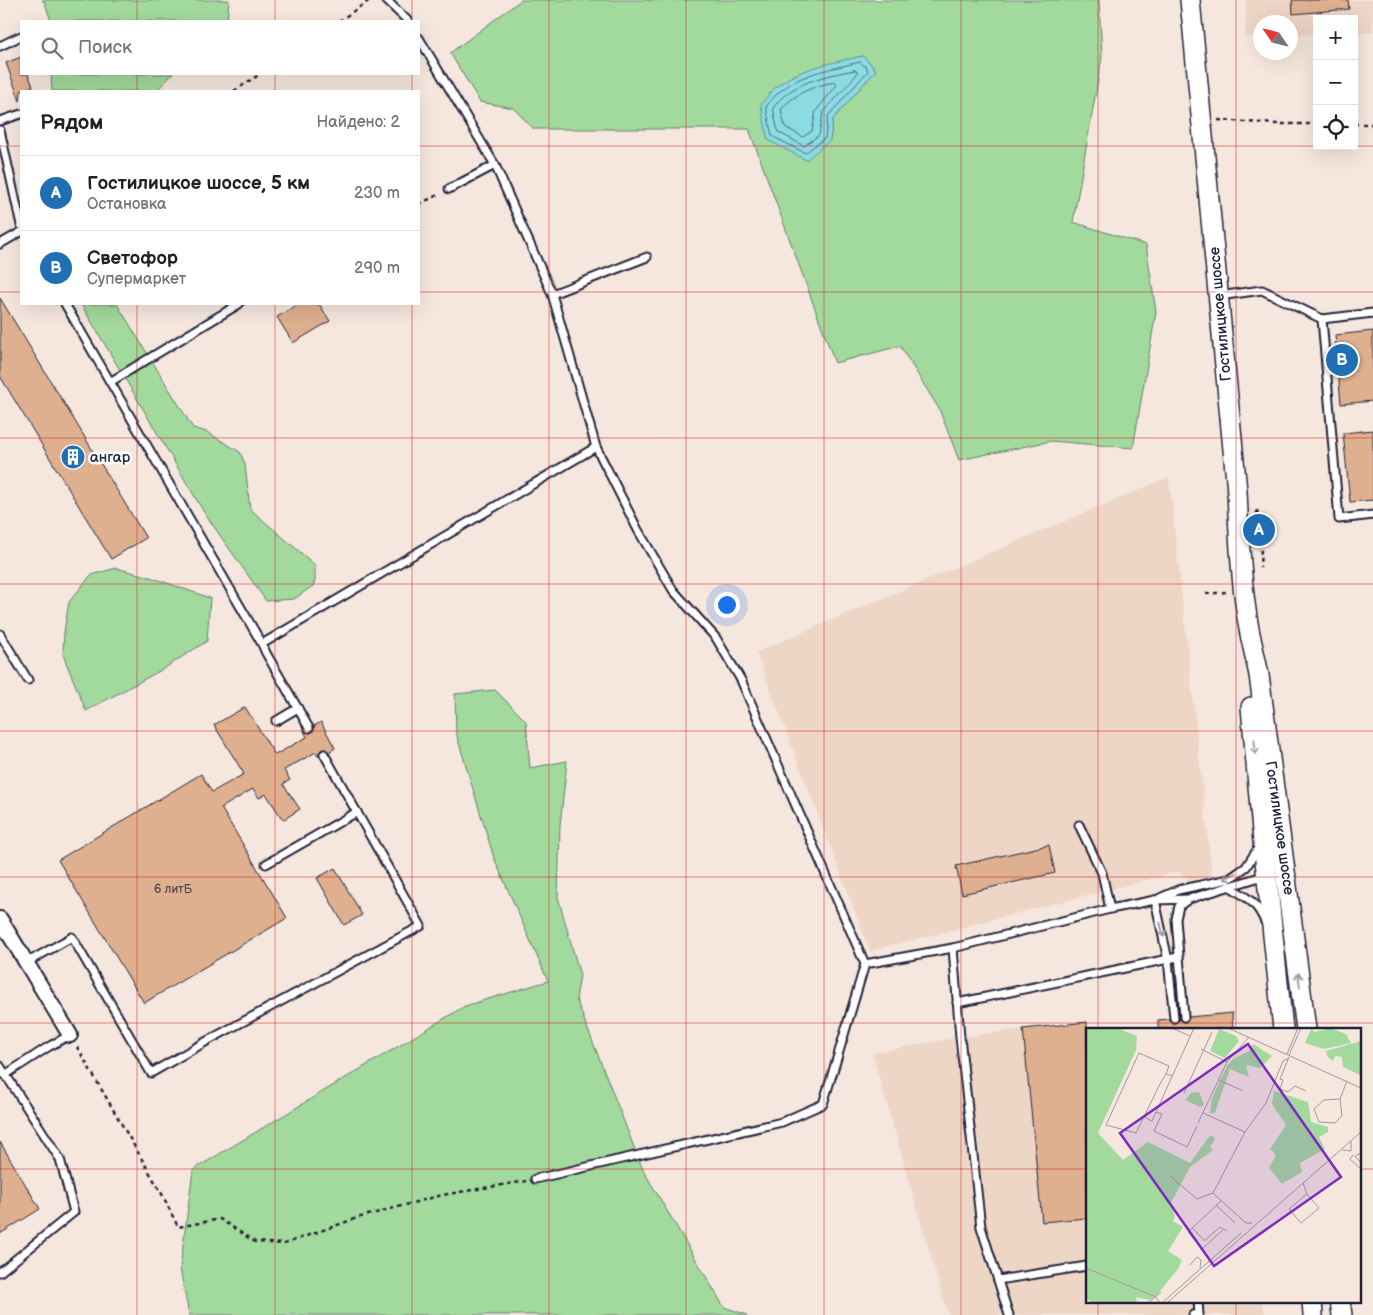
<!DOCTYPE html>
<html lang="ru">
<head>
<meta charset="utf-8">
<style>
  body { margin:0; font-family:"Balsamiq Sans",sans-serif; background:#f2f2f2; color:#202124 }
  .controls { position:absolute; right:15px; top:15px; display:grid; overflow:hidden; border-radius:0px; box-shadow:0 5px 20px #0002 }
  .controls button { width:45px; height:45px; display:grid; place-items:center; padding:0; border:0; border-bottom:1px solid #e0e0e0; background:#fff; color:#202124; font:25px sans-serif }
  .compass { position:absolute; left:1253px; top:15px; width:45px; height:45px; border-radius:50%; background:#fff; box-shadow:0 5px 20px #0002; rotate:305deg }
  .you { position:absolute; left:726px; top:604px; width:18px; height:18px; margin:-12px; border:4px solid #fff; border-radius:50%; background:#1a73e8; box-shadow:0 0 0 8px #1a73e833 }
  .badge { display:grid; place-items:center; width:32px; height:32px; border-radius:50%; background:#1f6fb2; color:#fff; font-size:16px; font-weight:700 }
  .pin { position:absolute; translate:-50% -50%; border:2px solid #fff; box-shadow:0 1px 5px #0006 }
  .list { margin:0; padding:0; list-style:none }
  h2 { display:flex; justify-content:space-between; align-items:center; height:65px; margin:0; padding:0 20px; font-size:21px }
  h2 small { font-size:16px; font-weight:400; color:#757577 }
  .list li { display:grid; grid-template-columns:32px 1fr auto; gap:15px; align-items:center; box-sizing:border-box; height:75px; padding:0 20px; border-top:1px solid #e0e0e0 }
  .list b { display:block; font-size:19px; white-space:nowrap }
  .list p { margin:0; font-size:16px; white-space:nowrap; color:#757577 }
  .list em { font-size:16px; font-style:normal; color:#757577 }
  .icon { flex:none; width:28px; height:28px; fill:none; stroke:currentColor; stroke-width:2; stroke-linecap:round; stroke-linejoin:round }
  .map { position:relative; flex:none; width:1373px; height:1315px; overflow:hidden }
  .search { position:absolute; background:#fff; box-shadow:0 5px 20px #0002; left:20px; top:20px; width:400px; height:55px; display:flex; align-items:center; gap:12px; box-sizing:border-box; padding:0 18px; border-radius:0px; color:#757577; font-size:19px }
  .panel { position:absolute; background:#fff; box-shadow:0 5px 20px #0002; left:20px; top:90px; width:400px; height:215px; border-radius:0px }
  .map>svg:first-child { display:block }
  .built { fill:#eed6c6 }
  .green { fill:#a2d99c; stroke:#627e6c; fill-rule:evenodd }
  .water { fill:#8adce2; stroke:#60929f }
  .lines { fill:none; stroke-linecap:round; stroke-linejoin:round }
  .shore { stroke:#4c6c7e; stroke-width:1 }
  .building { fill:#deb08f; stroke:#22223b }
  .service-casing { stroke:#22223b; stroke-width:11 }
  .minor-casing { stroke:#22223b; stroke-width:18 }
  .secondary-casing { stroke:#22223b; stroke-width:22 }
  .path { stroke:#22223b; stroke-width:2.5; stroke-dasharray:4 4; stroke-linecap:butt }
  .service { stroke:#fff; stroke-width:7 }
  .minor { stroke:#fff; stroke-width:14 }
  .secondary { stroke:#fff; stroke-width:19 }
  .oneway { stroke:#9c9ca7 }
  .grid { fill:none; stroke:#d62828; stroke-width:1; stroke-opacity:0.55 }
  .labels { text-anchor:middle; stroke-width:5; stroke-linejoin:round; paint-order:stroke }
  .number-label { font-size:12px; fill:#514650 }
  .street-label { font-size:15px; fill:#22223b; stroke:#fff }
  .poi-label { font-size:15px; fill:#22223b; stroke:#fff; text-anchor:start }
  .inset-road { fill:none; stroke:#a1989c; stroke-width:1 }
  .view { fill:#7b2cbf; fill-opacity:0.15; stroke:#7b2cbf; stroke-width:2.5 }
  .inset-edge { fill:none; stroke:#22223b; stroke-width:2.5 }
</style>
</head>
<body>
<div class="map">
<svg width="1373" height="1315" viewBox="0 0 1373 1315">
  <rect width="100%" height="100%" fill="#f5e7dd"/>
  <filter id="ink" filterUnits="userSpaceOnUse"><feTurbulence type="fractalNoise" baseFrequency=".02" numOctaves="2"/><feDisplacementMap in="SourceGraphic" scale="10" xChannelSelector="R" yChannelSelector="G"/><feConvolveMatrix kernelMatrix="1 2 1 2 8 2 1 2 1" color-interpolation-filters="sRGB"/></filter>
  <g filter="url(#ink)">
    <g class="built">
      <polygon points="1246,0 1373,0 1373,32 1354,33 1354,19 1317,19 1317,34 1291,35 1290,22 1260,22 1260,37 1245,37"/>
      <polygon points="1169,477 1212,875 1190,880 1178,872 870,951 756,652"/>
      <polygon points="1023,1029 1042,1222 1087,1218 1087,1301 1262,1301 1265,1315 949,1315 945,1305 872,1053 960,1037"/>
    </g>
    <g class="green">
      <polygon points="42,0 229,0 227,21 51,21 45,3"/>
      <path d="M521,0H1099L1102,57L1073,222L1146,245L1156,312L1133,448L1051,441L959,460L939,409L900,346L835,363L749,129H534L513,108L480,102L450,53ZM863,56L876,70L833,119L830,140L775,88L794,75L826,65Z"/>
      <polygon points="51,74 173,74 156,91 52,91"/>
      <polygon points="81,304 117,304 193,428 207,432 240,452 245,464 250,509 315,565 315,581 313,586 294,599 266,601 205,514"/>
      <polygon points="116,568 147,576 210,598 207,641 163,669 86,711 63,655 64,632 69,602 91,575"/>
      <polygon points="495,690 526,721 530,768 567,761 560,825 558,897 580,975 576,999 643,1170 724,1307 747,1315 189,1315 180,1268 193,1170 465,1006 548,981 494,858 456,733 455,694"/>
    </g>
    <path class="water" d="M863,56L876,70L833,119L830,140L806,160L768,140L761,105C765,99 770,92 776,87C800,67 833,63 863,56Z"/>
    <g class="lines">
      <g class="shore">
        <path d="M860,62L867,68L868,71L828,116L825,138L805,153L772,136L766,107C787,75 826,70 860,62Z"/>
        <path d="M854,70L857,71V74L823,113L819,135L804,146L778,132L773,108C791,82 825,76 854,70Z"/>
        <path d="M835,82L837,84L836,86L816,111L812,131L803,137L785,127L781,110C792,94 816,85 835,82Z"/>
      </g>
    </g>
    <g class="building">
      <polygon points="1292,0 1348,0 1349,9 1293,14"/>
      <polygon points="21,57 21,74 28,74 33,86 21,91 20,101 6,63"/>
      <polygon points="0,298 146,538 111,559 0,376"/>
      <polygon points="299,304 319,304 330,321 293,343 277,317"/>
      <polygon points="1373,331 1373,401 1341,404 1335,335"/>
      <polygon points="1373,430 1373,500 1350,502 1343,433"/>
      <polygon points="245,707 275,755 307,737 304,731 311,733 314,730 314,726 321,722 335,748 329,752 325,749 321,750 319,752 319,757 316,752 284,770 290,780 283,784 300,809 283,820 266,794 259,798 253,789 221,808 287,918 144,1003 58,860 201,774 212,792 244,774 214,725"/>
      <polygon points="1049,845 1055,873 962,894 956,866"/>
      <polygon points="335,868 362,915 344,925 317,878"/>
      <polygon points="1232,1013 1233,1029 1158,1029 1158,1020 1169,1019 1170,1021 1174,1023 1177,1022 1179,1019 1182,1022 1187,1022 1189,1017"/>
      <polygon points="1087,1022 1087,1218 1042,1222 1023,1029"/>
      <polygon points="0,1142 40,1209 0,1234"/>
    </g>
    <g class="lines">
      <defs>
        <g id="service">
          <polyline points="386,0 408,21"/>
          <polyline points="419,38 495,165 552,294 596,447 638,530 673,590 716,638 741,680 865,964 838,1055 823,1104 782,1122 535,1179"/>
          <polyline points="0,46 21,36"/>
          <polyline points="0,121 21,114"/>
          <polyline points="0,130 21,225"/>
          <polyline points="449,189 495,165"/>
          <polyline points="0,244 21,232"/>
          <polyline points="552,294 647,257"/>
          <polyline points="1219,296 1262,290 1322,319 1373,313"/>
          <polyline points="65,304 262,644 266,653 309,728"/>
          <polyline points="1322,319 1339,519 1373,515"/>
          <polyline points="110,382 239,304"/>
          <polyline points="0,634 28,680"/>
          <polyline points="262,644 596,447"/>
          <polyline points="276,721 298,708"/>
          <polyline points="1079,825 1102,873 1110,909"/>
          <polyline points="266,864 357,812"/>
          <path d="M1229,886C1246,897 1257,902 1265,922"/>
          <polyline points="1160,898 1178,890 1229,879 1246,867 1259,847"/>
          <polyline points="1155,900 1168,960 1174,1018"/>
          <polyline points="953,948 960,1037 981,1227 1009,1315"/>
          <polyline points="26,963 72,937 151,1073 207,1041 421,926 324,754"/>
          <polyline points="865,964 953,948 1110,909 1155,900 1189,899"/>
          <polyline points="957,1003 1178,957"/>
          <polyline points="1184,1017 1176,919 1179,906 1189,899 1266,875"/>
          <polyline points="0,1066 60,1159 74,1212 0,1272"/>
          <polyline points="5,1075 48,1047 70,1035"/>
          <polyline points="998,1280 1087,1266"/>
          <polyline points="1193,1315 1199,1314 1198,1301"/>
        </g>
        <polyline id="minor" points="0,919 70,1035"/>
        <g id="secondary">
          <path d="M1190,0L1237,491C1239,536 1241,585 1249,629C1252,644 1256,660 1259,675L1306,1029"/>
          <polyline points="1251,707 1263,842 1283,1029"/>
          <polyline points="1312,1301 1313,1315"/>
          <polyline points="1340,1301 1342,1315"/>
        </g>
      </defs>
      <use href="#service" class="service-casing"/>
      <use href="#minor" class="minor-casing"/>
      <use href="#secondary" class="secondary-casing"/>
      <g class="path">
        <polyline points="339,21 370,0"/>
        <polyline points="234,91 260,74"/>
        <polyline points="1218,120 1276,124 1317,124"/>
        <polyline points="1354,124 1373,124"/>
        <polyline points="419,204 440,194"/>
        <polyline points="1257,510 1261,549 1260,568"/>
        <polyline points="1206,594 1227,592"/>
        <polyline points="77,1047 162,1194 178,1227 220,1219 255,1242 284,1244 357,1218 442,1195 526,1181"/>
      </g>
      <use href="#service" class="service"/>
      <use href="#minor" class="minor"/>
      <use href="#secondary" class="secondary"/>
    </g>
    <defs><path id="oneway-shaft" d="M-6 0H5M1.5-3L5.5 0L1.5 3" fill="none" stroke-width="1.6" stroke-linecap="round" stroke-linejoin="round" transform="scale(1.25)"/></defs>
    <g class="oneway">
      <use href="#oneway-shaft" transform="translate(1255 747) rotate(85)"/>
      <use href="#oneway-shaft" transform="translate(1230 876) rotate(154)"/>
      <use href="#oneway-shaft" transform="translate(1162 930) rotate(77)"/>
      <use href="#oneway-shaft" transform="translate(1299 980) rotate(-97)"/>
    </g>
  </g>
  <path class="grid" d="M137,0V21M275,0V21M412,0V21M549,0V1315M686,0V1315M824,0V1315M961,0V1315M1098,0V1029M1236,0V1029M137,74V91M275,74V91M412,74V91M0,146H21M419,146H1317M1354,146H1373M0,292H21M419,292H1373M137,304V1315M275,304V1315M412,304V1315M0,438H1373M0,584H1373M0,731H1373M0,877H1373M0,1023H1373M0,1169H1087M1359,1169H1373M1098,1301V1315M1236,1301V1315"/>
  <defs>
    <symbol id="building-disc" viewBox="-11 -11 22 22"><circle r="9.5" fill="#1f6fb2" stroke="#fff"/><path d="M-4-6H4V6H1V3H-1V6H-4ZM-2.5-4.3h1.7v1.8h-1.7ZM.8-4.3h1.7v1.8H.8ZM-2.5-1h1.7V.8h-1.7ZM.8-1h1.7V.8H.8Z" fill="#fff"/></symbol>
  </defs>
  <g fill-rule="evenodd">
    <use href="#building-disc" x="59" y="443" width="28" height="28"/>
  </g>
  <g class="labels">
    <g class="number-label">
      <text x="173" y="893">6 литБ</text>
    </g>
    <g class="street-label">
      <text transform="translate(1220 314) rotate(-95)" y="5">Гостилицкое шоссе</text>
      <text transform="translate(1280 828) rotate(82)" y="5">Гостилицкое шоссе</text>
    </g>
    <g class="poi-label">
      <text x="90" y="462">ангар</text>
    </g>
  </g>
  <g transform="translate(1086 1028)">
    <rect width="275" height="275" fill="#f5e7dd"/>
    <path d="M0,0H31L51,8L50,22L12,105L37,132L62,114L104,135L122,110L126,107L129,111L124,119L127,122L104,139L85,175L89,189L87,193L97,199L82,223L96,232L92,241L70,268L64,272L50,269L51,275H6L0,270ZM244,0L260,6L265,15L238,21L219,15L225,1L229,4ZM133,1L150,8L153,13L139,30L124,23ZM275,13L274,47L257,39L256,29L249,28L247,33L241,28L240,23ZM167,16L186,28L174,40L160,37L163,49L144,41L129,85H124L126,70L141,38L147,31L163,23ZM188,63L222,74L225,94L242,99V104L233,109L239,121L214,135L216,144L196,156L183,140L190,127L184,121L200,97L186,76ZM113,64L118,77L114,79L99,72L105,65Z" fill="#a2d99c"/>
    <path class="inset-road" d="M86,0L104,8M142,0L275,60M115,21L141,34M201,26L212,0M203,27L215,0M203,29L194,51L197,52L194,61L202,64L209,58L220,63M80,46L83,38L53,25L20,97L50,105L74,56L80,46L87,48M133,52L157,63M98,65L126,4M254,71L238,72L228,81L233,94L249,95L256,88L254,71L261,53M70,84L76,86L68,103L101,119L111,98M117,85L159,104M58,89L66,93L108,0M112,95L141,34L163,9M256,122L265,123V113M275,125L269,128L275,135M267,127L264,131L275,141M84,148L111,171L127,165L159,104L180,75L197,33L203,30M217,155L221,166L203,181L215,195L233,180L221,166M127,165L160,195H166M135,173L102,204L116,221L137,202M130,177L149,195M106,200L119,213M118,213L134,199L141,203M104,237L111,229L115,232L114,240M0,240L70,269L74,275M62,275L75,264M76,275L155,205M81,275L275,104"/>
    <path class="view" d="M162,16L255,149L128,238L34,105Z"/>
    <rect width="275" height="275" class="inset-edge"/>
  </g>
</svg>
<div class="controls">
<button>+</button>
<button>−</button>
<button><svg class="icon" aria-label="locate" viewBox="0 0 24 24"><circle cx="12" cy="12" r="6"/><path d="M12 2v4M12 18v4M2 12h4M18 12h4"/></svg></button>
</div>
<svg class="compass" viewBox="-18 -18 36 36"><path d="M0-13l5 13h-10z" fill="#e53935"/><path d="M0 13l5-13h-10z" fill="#757577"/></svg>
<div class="you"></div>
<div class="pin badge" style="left:1259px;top:530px">A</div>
<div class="pin badge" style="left:1342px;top:360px">B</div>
<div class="search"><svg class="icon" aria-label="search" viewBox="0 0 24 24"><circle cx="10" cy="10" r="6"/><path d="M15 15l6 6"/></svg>Поиск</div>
<section class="panel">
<h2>Рядом<small>Найдено: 2</small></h2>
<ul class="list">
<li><span class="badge">A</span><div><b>Гостилицкое шоссе, 5 км</b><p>Остановка</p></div><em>230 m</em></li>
<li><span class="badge">B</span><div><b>Светофор</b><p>Супермаркет</p></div><em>290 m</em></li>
</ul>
</section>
</div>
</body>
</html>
